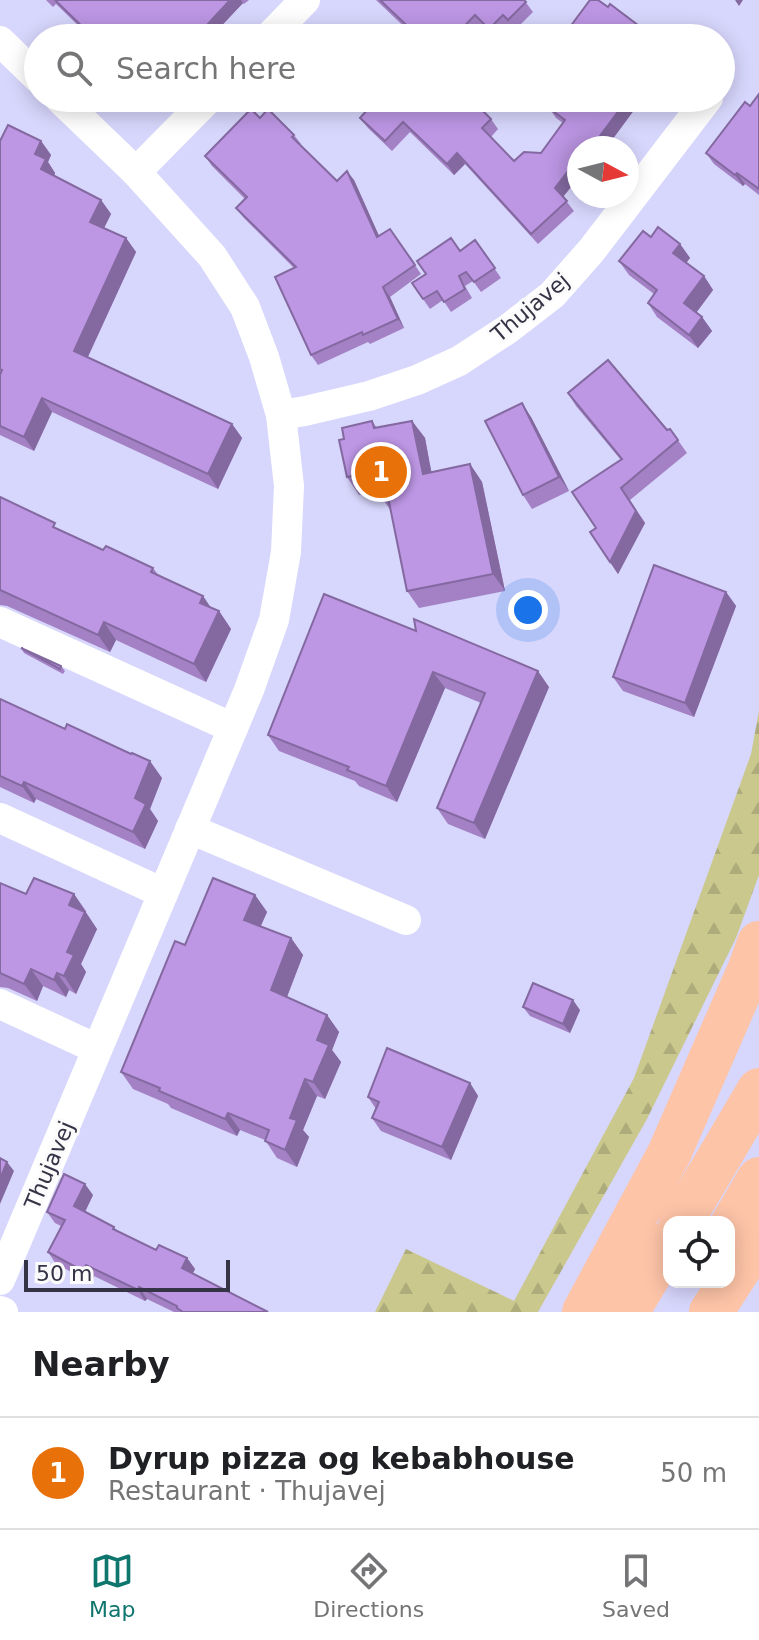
<!DOCTYPE html>
<html lang="en">
<head>
<meta charset="utf-8">
<style>
  body { margin:0; font-family:"DejaVu Sans",sans-serif; background:#f2f2f2; color:#202124 }
  .controls { position:absolute; right:24px; bottom:24px; display:grid; overflow:hidden; border-radius:16px; box-shadow:0 4px 20px #0003 }
  .controls button { width:72px; height:72px; display:grid; place-items:center; padding:0; border:0; border-bottom:2px solid #e0e0e0; background:#fff; color:#202124; font:40px sans-serif }
  .compass { position:absolute; left:567px; top:136px; width:72px; height:72px; border-radius:50%; background:#fff; box-shadow:0 4px 20px #0003; rotate:97deg }
  .scale { position:absolute; left:24px; bottom:20px; width:206px; box-sizing:border-box; padding-left:8px; border:4px solid #353447; border-top:0; font-size:22px; line-height:28px; white-space:nowrap; color:#353447; -webkit-text-stroke:6px #fbfbfb; paint-order:stroke }
  .you { position:absolute; left:528px; top:610px; width:28px; height:28px; margin:-20px; border:6px solid #fff; border-radius:50%; background:#1a73e8; box-shadow:0 0 0 12px #1a73e833 }
  .badge { display:grid; place-items:center; width:52px; height:52px; border-radius:50%; background:#0f766e; color:#fff; font-size:26px; font-weight:700 }
  .pin { position:absolute; translate:-50% -50%; border:4px solid #fff; box-shadow:0 2px 8px #0006 }
  .list { margin:0; padding:0; list-style:none }
  h2 { display:flex; justify-content:space-between; align-items:center; height:104px; margin:0; padding:0 32px; font-size:34px }
  h2 small { font-size:26px; font-weight:400; color:#757577 }
  .list li { display:grid; grid-template-columns:52px 1fr auto; gap:24px; align-items:center; box-sizing:border-box; height:112px; padding:0 32px; border-top:2px solid #e0e0e0 }
  .list b { display:block; font-size:30px; white-space:nowrap }
  .list p { margin:0; font-size:26px; white-space:nowrap; color:#757577 }
  .list em { font-size:26px; font-style:normal; color:#757577 }
  .icon { flex:none; width:44px; height:44px; fill:none; stroke:currentColor; stroke-width:2; stroke-linecap:round; stroke-linejoin:round }
  .map { position:relative; flex:none; width:759px; height:1312px; overflow:hidden }
  .search { position:absolute; background:#fff; box-shadow:0 4px 20px #0003; left:24px; right:24px; top:24px; height:88px; display:flex; align-items:center; gap:20px; box-sizing:border-box; padding:0 28px; border-radius:44px; color:#757577; font-size:30px }
  .sheet { height:216px; background:#fff }
  nav { display:flex; justify-content:space-around; align-items:center; box-sizing:border-box; height:112px; border-top:2px solid #e0e0e0; background:#fff; font-size:22px; color:#757577 }
  nav a { display:grid; justify-items:center; gap:4px }
  nav .on { color:#0f766e }
  .map>svg:first-child { display:block }
  .forest { fill:url(#forest-firs) }
  .lines { fill:none; stroke-linecap:round; stroke-linejoin:round }
  .street { stroke:#fff; stroke-width:30 }
  .highway { stroke:#fdc4a8; stroke-width:44 }
  .wall { fill:#a381c4 }
  .shaded-wall { fill:#8469a0 }
  .building { fill:#bd96e4; stroke:#8469a0; stroke-width:2 }
  .labels { text-anchor:middle; stroke-width:6; stroke-linejoin:round; paint-order:stroke }
  .street-label { font-size:22px; fill:#353447; stroke:#fbfbfb }
</style>
</head>
<body>
<div class="map">
<svg width="759" height="1312" viewBox="0 0 759 1312">
  <defs>
    <pattern id="forest-firs" width="22" height="20" patternUnits="userSpaceOnUse" patternTransform="scale(2)"><rect width="22" height="20" fill="#cac88d"/><path d="M5 1l3.5 6h-7zM16 11l3.5 6h-7z" fill="#aeac7b"/></pattern>
  </defs>
  <rect width="100%" height="100%" fill="#d7d6fc"/>
  <polygon class="forest" points="759,711 759,875 736,938 647,1119 538,1312 375,1312 406,1249 514,1301 634,1078 751,754"/>
  <g class="lines">
    <g class="street">
      <polyline points="268,38 305,0"/>
      <polyline points="0,41 38,78"/>
      <polyline points="136,172 209,98"/>
      <polyline points="281,415 305,411 369,396 417,380 459,361 508,329 552,295 591,251 708,98"/>
      <polyline points="0,622 233,728"/>
      <polyline points="0,818 163,893"/>
      <polyline points="190,829 406,920"/>
      <polyline points="0,1004 97,1049"/>
      <polyline points="0,1280 249,690 274,620 286,552 289,486 281,415 264,357 245,307 212,256 136,172 59,98"/>
      <polyline points="0,1311 3,1312"/>
    </g>
    <g class="highway">
      <polyline points="681,1222 759,1090"/>
      <polyline points="729,1230 759,1179"/>
      <polyline points="584,1312 669,1154 750,968 759,943"/>
      <polyline points="627,1312 669,1242"/>
      <polyline points="711,1312 759,1238"/>
    </g>
  </g>
  <g class="wall">
    <polygon points="46,0 249,0 244,4 243,3 210,38 91,38 56,4 53,7"/>
    <polygon points="376,0 524,0 533,12 515,30 510,25 497,38 482,25 470,38 416,38"/>
    <polygon points="759,94 759,195 745,184 743,186 714,164 706,153 750,106"/>
    <polygon points="353,98 470,98 491,119 498,129 491,137 514,161 541,153 563,123 556,118 549,108 556,98 643,98 606,148 579,148 579,177 563,197 574,211 538,244 465,164 454,175 410,132 392,151 368,128 360,118 367,111"/>
    <polygon points="260,118 294,135 301,144 300,145 337,181 354,180 379,236 390,229 421,274 390,297 404,328 370,344 368,342 318,365 311,355 294,268 243,217 236,208 245,199 212,166 205,156"/>
    <polygon points="0,141 41,141 51,155 48,162 55,173 54,176 101,200 111,214 104,228 126,238 136,252 88,357 232,424 242,438 218,489 52,412 34,451 0,435"/>
    <polygon points="475,240 501,278 481,292 473,281 465,286 472,298 451,312 443,300 430,309 423,299 460,251"/>
    <polygon points="680,244 690,258 686,263 704,276 713,290 696,313 702,317 712,331 698,348 657,317 648,303 654,294 629,275 619,261"/>
    <polygon points="568,393 667,430 670,429 687,453 630,500 645,523 618,574 610,562 596,528 621,460 576,406"/>
    <polygon points="531,417 569,491 532,509 523,495"/>
    <polygon points="372,421 377,428 412,421 425,438 431,472 470,464 482,482 505,591 419,608 407,591 391,511 382,498 380,490 359,495 347,477 344,439"/>
    <polygon points="0,497 60,530 103,550 153,568 159,576 203,596 211,608 219,611 231,629 206,682 116,640 110,652 7,606 0,605"/>
    <polygon points="726,592 736,606 694,717 623,691 613,677"/>
    <polygon points="324,594 549,687 485,839 448,824 437,808 481,703 445,688 397,802 359,786 355,781 279,751 268,735"/>
    <polygon points="21,648 61,666 65,671 63,674 24,653"/>
    <polygon points="0,699 162,778 150,809 158,821 145,849 36,799 34,803 0,787"/>
    <polygon points="0,883 26,894 74,894 86,911 85,913 97,929 81,964 86,972 76,994 69,990 66,997 43,986 37,1001 8,988 0,987"/>
    <polygon points="255,895 267,912 260,927 291,938 303,955 287,997 327,1015 339,1032 332,1050 341,1062 325,1099 317,1096 303,1130 309,1137 297,1167 277,1158 265,1140 240,1130 237,1136 171,1108 168,1104 133,1089 121,1072 185,945"/>
    <polygon points="523,1007 580,1010 570,1033 530,1016"/>
    <polygon points="470,1083 478,1096 451,1160 381,1131 372,1118 376,1109 368,1097"/>
    <polygon points="93,1195 85,1212 114,1227 117,1231 156,1250 187,1258 195,1269 193,1273 268,1312 174,1312 147,1299 145,1301 94,1276 91,1282 56,1264 48,1252 61,1226 55,1223 47,1212"/>
  </g>
  <g class="shaded-wall">
    <polygon points="230,0 241,0 243,3 210,38 195,38"/>
    <polygon points="735,0 743,0 739,6"/>
    <polygon points="143,98 154,98 148,105"/>
    <polygon points="628,98 643,98 606,148 591,148"/>
    <polygon points="41,141 51,155 48,162 55,173 51,183 41,169 35,154"/>
    <polygon points="457,153 465,164 454,175 447,164"/>
    <polygon points="579,157 579,177 562,198 555,188"/>
    <polygon points="347,171 354,180 384,247 377,237"/>
    <polygon points="737,173 745,184 743,186 735,175"/>
    <polygon points="101,200 111,214 100,236 90,222"/>
    <polygon points="126,238 136,252 84,365 74,351"/>
    <polygon points="680,244 690,258 683,267 673,253"/>
    <polygon points="704,276 713,290 693,317 684,303"/>
    <polygon points="383,287 390,297 404,328 398,319"/>
    <polygon points="702,317 712,331 698,348 689,335"/>
    <polygon points="42,398 52,412 34,451 24,437"/>
    <polygon points="522,403 531,417 569,491 559,477"/>
    <polygon points="412,421 425,438 435,491 423,474"/>
    <polygon points="232,424 242,438 218,489 208,474"/>
    <polygon points="470,464 482,482 505,591 493,574"/>
    <polygon points="621,488 645,523 618,574 610,562"/>
    <polygon points="726,592 736,606 694,717 685,703"/>
    <polygon points="203,596 215,614 200,603"/>
    <polygon points="219,611 231,629 206,682 194,664"/>
    <polygon points="104,622 116,640 110,652 98,635"/>
    <polygon points="538,671 549,687 485,839 474,823"/>
    <polygon points="433,672 445,688 397,802 386,786"/>
    <polygon points="150,761 162,778 150,809 158,821 145,849 133,832 135,798"/>
    <polygon points="24,782 36,799 34,803 22,786"/>
    <polygon points="74,894 97,929 81,964 86,972 76,994 64,976 67,952 69,905"/>
    <polygon points="255,895 267,912 256,937 244,920"/>
    <polygon points="291,938 303,955 283,1007 271,990"/>
    <polygon points="31,969 43,986 37,1001 24,984"/>
    <polygon points="57,973 69,990 66,997 54,980"/>
    <polygon points="573,1000 580,1010 570,1033 563,1024"/>
    <polygon points="327,1015 339,1032 332,1050 341,1062 325,1099 313,1082 317,1040"/>
    <polygon points="305,1079 317,1096 303,1130 309,1137 297,1167 285,1150 290,1118"/>
    <polygon points="470,1083 478,1096 451,1160 442,1147"/>
    <polygon points="228,1113 240,1130 237,1136 225,1119"/>
    <polygon points="7,1162 14,1171 0,1204 0,1179"/>
    <polygon points="85,1184 93,1195 82,1218 74,1206"/>
    <polygon points="187,1258 195,1269 190,1279 182,1268"/>
    <polygon points="86,1265 94,1276 91,1282 83,1271"/>
    <polygon points="139,1287 147,1299 145,1301 138,1290"/>
  </g>
  <g class="building">
    <polygon points="55,0 230,0 195,38 94,38"/>
    <polygon points="380,0 524,0 526,2 508,20 503,15 489,29 475,15 453,38 420,38"/>
    <polygon points="590,0 598,0 608,7 610,4 655,38 577,38 567,31"/>
    <polygon points="759,94 759,189 737,173 735,175 706,153 745,102 750,106"/>
    <polygon points="357,98 470,98 491,119 482,128 514,161 524,152 541,153 565,120 549,108 556,98 628,98 591,148 579,148 579,157 555,188 567,201 531,234 457,153 447,164 403,122 385,141 360,118 368,109"/>
    <polygon points="251,109 260,118 268,109 294,135 292,137 337,181 347,171 377,237 390,229 415,265 383,287 398,319 363,335 362,332 311,355 275,277 296,267 236,208 247,197 205,156"/>
    <polygon points="8,125 41,141 35,154 46,159 41,169 101,200 90,222 126,238 74,351 232,424 208,474 42,398 24,437 0,426 0,375 2,370 0,369 0,141"/>
    <polygon points="658,227 680,244 673,253 704,276 684,303 702,317 689,335 648,303 657,290 619,261 643,231 651,237"/>
    <polygon points="451,238 460,251 475,240 495,268 474,282 466,272 459,276 465,289 444,302 437,291 423,299 412,283 426,274 417,261"/>
    <polygon points="608,360 667,430 670,429 678,440 621,488 636,511 610,562 590,532 596,528 572,492 622,459 568,393"/>
    <polygon points="522,403 559,477 523,495 485,421"/>
    <polygon points="372,421 374,428 412,421 423,474 470,464 493,574 407,591 388,497 382,498 377,471 347,477 339,440 344,439 342,428"/>
    <polygon points="0,497 55,523 53,527 103,550 106,546 153,568 151,572 203,596 200,603 219,611 194,664 104,622 98,635 0,590"/>
    <polygon points="654,565 726,592 685,703 613,677"/>
    <polygon points="324,594 416,631 414,619 538,671 474,823 437,808 485,693 433,672 386,786 347,770 349,767 268,735"/>
    <polygon points="21,648 61,666 60,669"/>
    <polygon points="0,699 65,729 67,724 131,754 132,753 150,761 135,798 146,804 133,832 24,782 22,786 0,776"/>
    <polygon points="34,878 74,894 69,905 85,912 67,952 74,955 64,976 57,973 54,980 31,969 24,984 0,973 0,883 26,894"/>
    <polygon points="213,878 255,895 244,920 291,938 271,990 327,1015 317,1040 329,1045 313,1082 305,1079 290,1118 297,1120 285,1150 265,1141 269,1130 228,1113 225,1119 159,1091 160,1088 121,1072 175,941 185,945"/>
    <polygon points="533,983 573,1000 563,1024 523,1007"/>
    <polygon points="387,1048 470,1083 442,1147 372,1118 379,1102 368,1097"/>
    <polygon points="0,1158 7,1162 0,1179"/>
    <polygon points="64,1174 85,1184 74,1206 114,1227 113,1229 156,1250 159,1245 187,1258 182,1268 268,1312 183,1312 177,1308 177,1306 139,1287 138,1290 86,1265 83,1271 48,1252 65,1220 47,1212"/>
  </g>
  <g class="labels">
    <g class="street-label">
      <text transform="translate(530 307) rotate(-40)" y="8">Thujavej</text>
      <text transform="translate(49 1165) rotate(-67)" y="8">Thujavej</text>
    </g>
  </g>
</svg>
<div class="controls">
<button><svg class="icon" aria-label="locate" viewBox="0 0 24 24"><circle cx="12" cy="12" r="6"/><path d="M12 2v4M12 18v4M2 12h4M18 12h4"/></svg></button>
</div>
<svg class="compass" viewBox="-18 -18 36 36"><path d="M0-13l5 13h-10z" fill="#e53935"/><path d="M0 13l5-13h-10z" fill="#757577"/></svg>
<div class="scale">50 m</div>
<div class="you"></div>
<div class="pin badge" style="left:381px;top:472px;background:#e8710a">1</div>
<div class="search"><svg class="icon" aria-label="search" viewBox="0 0 24 24"><circle cx="10" cy="10" r="6"/><path d="M15 15l6 6"/></svg>Search here</div>
</div>
<section class="sheet">
<h2>Nearby<small></small></h2>
<ul class="list">
<li><span class="badge" style="background:#e8710a">1</span><div><b>Dyrup pizza og kebabhouse</b><p>Restaurant · Thujavej</p></div><em>50 m</em></li>
</ul>
</section>
<nav>
<a class="on"><svg class="icon" aria-label="map" viewBox="0 0 24 24"><path d="M3 6l6-2 6 2 6-2v14l-6 2-6-2-6 2zM9 4v14M15 6v14"/></svg>Map</a>
<a><svg class="icon" aria-label="directions" viewBox="0 0 24 24"><path d="M12 3l9 9-9 9-9-9zM9 14v-3h6M13 9l2 2-2 2"/></svg>Directions</a>
<a><svg class="icon" aria-label="saved" viewBox="0 0 24 24"><path d="M7 4h10v16l-5-4-5 4z"/></svg>Saved</a>
</nav>
</body>
</html>
